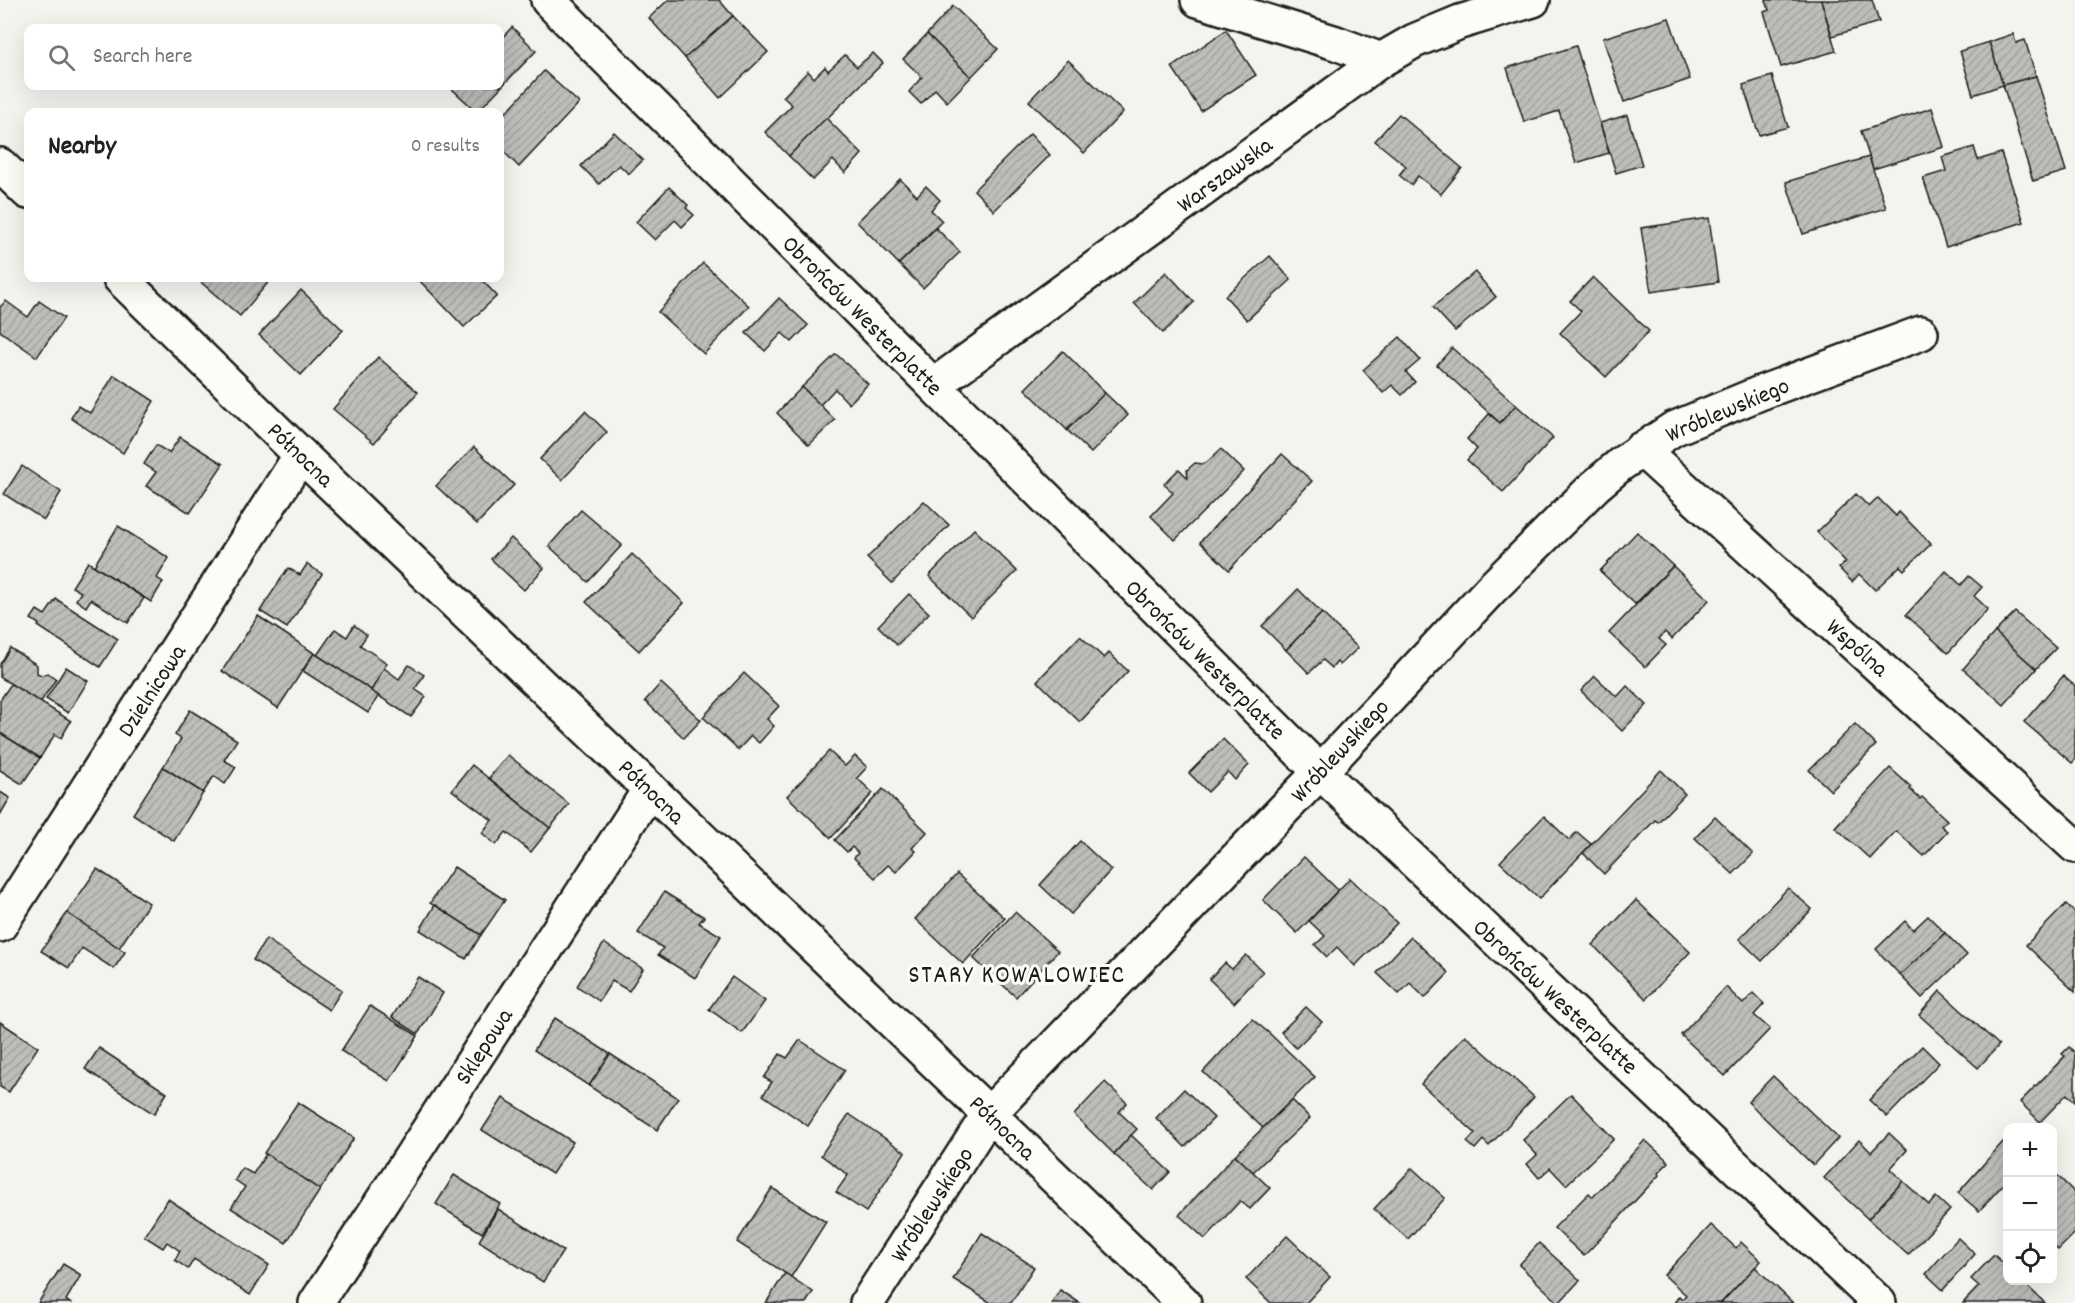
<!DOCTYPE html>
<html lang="en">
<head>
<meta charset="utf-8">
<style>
  body { margin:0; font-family:Dekko,sans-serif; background:#f6f6f6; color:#222 }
  .controls { position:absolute; right:18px; bottom:18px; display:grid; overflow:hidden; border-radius:12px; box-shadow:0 6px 24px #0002 }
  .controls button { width:54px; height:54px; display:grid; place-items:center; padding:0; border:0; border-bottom:2px solid #e0e0e0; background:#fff; color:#222; font:30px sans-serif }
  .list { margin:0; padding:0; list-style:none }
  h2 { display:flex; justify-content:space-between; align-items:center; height:78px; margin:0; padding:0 24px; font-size:26px }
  h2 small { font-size:20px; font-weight:400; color:#767676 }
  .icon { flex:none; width:33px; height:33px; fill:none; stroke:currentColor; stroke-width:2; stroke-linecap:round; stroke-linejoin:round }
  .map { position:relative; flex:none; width:2075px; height:1303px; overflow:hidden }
  .search { position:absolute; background:#fff; box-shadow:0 6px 24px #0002; left:24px; top:24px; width:480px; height:66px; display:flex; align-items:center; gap:15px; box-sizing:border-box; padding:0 21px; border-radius:12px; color:#767676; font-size:22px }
  .panel { position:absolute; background:#fff; box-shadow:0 6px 24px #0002; left:24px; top:108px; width:480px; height:174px; border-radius:12px }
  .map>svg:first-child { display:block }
  .building { fill:url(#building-hatch); stroke:#1c1c1c; stroke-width:1.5 }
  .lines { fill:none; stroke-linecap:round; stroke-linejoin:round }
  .minor-casing { stroke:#1c1c1c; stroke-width:38 }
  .minor { stroke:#fdfcf7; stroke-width:33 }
  .labels { text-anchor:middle; stroke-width:6; stroke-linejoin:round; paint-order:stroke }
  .street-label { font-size:24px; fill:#1c1c1c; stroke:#fdfcf7 }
  .neighbourhood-label { font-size:26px; letter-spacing:1.5px; fill:#1c1c1c; stroke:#fdfcf7 }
</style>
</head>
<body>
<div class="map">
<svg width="2075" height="1303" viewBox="0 0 2075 1303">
  <defs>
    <pattern id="building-hatch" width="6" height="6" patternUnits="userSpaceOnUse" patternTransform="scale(1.5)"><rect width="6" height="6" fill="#bebdba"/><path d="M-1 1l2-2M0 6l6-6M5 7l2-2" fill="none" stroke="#a3a29f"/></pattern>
  </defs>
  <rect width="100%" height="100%" fill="#f4f3ee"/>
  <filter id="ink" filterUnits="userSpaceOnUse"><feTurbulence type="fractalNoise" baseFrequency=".0167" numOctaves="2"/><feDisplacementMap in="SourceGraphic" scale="12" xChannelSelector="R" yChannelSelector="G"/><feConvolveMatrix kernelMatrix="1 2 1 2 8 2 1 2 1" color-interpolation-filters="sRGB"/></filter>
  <g filter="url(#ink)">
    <g class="building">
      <polygon points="668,0 719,0 733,16 685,58 649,18"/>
      <polygon points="1766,0 1821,0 1836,51 1781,67 1764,12 1769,10"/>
      <polygon points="1821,0 1872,0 1879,22 1832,36"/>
      <polygon points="953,6 998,49 971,77 927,34"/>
      <polygon points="733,16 768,52 720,98 685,58"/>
      <polygon points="1669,18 1690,79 1624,102 1603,38"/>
      <polygon points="512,27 536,51 477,112 452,89 456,86 500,86 500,40"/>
      <polygon points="1226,30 1256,75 1201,111 1172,67"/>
      <polygon points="927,34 971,77 947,102 935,89 921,104 909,92 922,77 903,59"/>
      <polygon points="2013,34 2016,43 2025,40 2036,76 2003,85 1989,42"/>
      <polygon points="1989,42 2003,85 1973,95 1960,51"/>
      <polygon points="1576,46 1609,153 1576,163 1559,111 1524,122 1507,68"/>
      <polygon points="873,53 883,63 789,156 765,132 792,105 783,97 808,71 814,78 825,67 828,71 845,55 857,67"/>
      <polygon points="1068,60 1123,112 1084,153 1029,101"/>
      <polygon points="544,71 579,103 519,167 500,148 500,119"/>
      <polygon points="1772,76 1788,127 1759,135 1743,85"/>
      <polygon points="2036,76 2066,171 2033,181 2003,85"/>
      <polygon points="1932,108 1944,147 1873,169 1861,131"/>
      <polygon points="1399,114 1462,168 1441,194 1418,176 1411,185 1399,175 1406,166 1375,141"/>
      <polygon points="1627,115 1642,165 1616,173 1600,123"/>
      <polygon points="826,118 862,154 845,173 833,160 813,180 789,156"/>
      <polygon points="614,132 643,160 629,174 619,165 599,184 581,166"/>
      <polygon points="1030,134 1050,155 994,211 974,190"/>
      <polygon points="1974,147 1978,160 2001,153 2024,222 1946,247 1923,178 1946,171 1942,157"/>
      <polygon points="1869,157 1886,208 1803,234 1786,182"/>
      <polygon points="900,179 917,196 926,186 940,200 931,210 942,221 899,264 857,222"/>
      <polygon points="669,187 688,205 686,208 694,215 682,227 675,220 655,240 636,222"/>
      <polygon points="1709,218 1718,282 1651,292 1641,228"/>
      <polygon points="936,228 960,252 923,288 899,264"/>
      <polygon points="1270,256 1291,280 1247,320 1225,296"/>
      <polygon points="703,263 749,306 704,354 658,312"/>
      <polygon points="1166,272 1194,302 1163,333 1134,303"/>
      <polygon points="1475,272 1496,297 1455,331 1433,307"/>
      <polygon points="1593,277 1649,331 1606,377 1560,333 1581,311 1570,301"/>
      <polygon points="196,278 272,278 240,316"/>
      <polygon points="417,278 480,278 497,296 464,327"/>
      <polygon points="301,290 343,330 301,375 259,335"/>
      <polygon points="779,298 808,325 792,342 782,333 765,351 746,333"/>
      <polygon points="6,301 28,317 39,301 64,318 37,357 0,331 0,307"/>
      <polygon points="1400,337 1420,360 1406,372 1415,382 1402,395 1392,385 1383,393 1363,370"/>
      <polygon points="1452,348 1516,405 1500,423 1437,365"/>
      <polygon points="1063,351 1105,393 1067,430 1025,389"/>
      <polygon points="836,354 868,384 849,404 835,389 820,405 802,387"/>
      <polygon points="378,357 418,392 374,443 333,409"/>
      <polygon points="114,375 154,401 123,453 71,418 78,406 90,413"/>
      <polygon points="802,387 835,420 809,445 777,413"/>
      <polygon points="1105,393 1128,415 1091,453 1067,430"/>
      <polygon points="1516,405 1553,438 1503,492 1467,460 1477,449 1467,439 1489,414 1500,423"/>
      <polygon points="585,411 607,432 562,480 540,459"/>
      <polygon points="180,437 223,464 190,513 146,486 156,472 144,464 156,445 169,453"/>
      <polygon points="474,447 514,485 477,524 436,486"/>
      <polygon points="1221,449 1244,471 1175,540 1151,516 1173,493 1164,484 1179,469 1188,478 1187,470 1195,463 1203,464 1207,462"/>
      <polygon points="1282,454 1312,481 1229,570 1200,542"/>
      <polygon points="22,466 61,492 44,520 4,494"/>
      <polygon points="1856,494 1869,507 1878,498 1896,516 1899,512 1931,544 1904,570 1900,566 1875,590 1859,574 1852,582 1839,568 1846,562 1817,532"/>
      <polygon points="924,501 949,525 892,583 867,558"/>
      <polygon points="581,510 622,545 588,582 549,546"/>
      <polygon points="118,526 169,558 157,578 163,582 151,602 94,566"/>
      <polygon points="974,529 1017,571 971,617 929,576"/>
      <polygon points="1637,532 1673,566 1635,604 1600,571"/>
      <polygon points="511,538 544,568 524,590 491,559"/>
      <polygon points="632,554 684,603 639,651 586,602"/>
      <polygon points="88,562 144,598 128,623 91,599 86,607 76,600 81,592 72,587"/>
      <polygon points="307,564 322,574 287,628 260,611 288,568 300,575"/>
      <polygon points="1673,566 1709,600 1672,639 1665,632 1659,639 1666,645 1645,667 1609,633"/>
      <polygon points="1946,571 1961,585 1969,576 1982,587 1974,596 1988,609 1948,653 1906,615"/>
      <polygon points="1298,589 1322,613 1286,650 1262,626"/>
      <polygon points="909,594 929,613 897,645 878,626"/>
      <polygon points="56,599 118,639 100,667 38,626 39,624 31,619 37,610 45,615"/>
      <polygon points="2015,612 2056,648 2036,669 1995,632"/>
      <polygon points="1322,613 1358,648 1340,665 1337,662 1332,668 1323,660 1309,673 1286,650"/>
      <polygon points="258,616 314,653 278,708 222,671"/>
      <polygon points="354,625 367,635 360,645 387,663 371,691 317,655 335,629 347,637"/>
      <polygon points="1995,632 2036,669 2004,705 1963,669"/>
      <polygon points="1080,636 1104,658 1109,653 1128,671 1080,722 1037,681"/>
      <polygon points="10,648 37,665 37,673 41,675 48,673 56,679 40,703 0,677 0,664"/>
      <polygon points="314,653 379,695 368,713 303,671"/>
      <polygon points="409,665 424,675 415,689 426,697 411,717 371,691 384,668 399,679"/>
      <polygon points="66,667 88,681 68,713 46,699"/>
      <polygon points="744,673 779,706 767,719 774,726 759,743 751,736 738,750 703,717"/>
      <polygon points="1595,676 1617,697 1627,686 1647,705 1622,731 1581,691"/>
      <polygon points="2063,676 2075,686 2075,760 2072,763 2024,722"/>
      <polygon points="661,683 701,720 684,738 645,701"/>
      <polygon points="11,684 71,721 61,738 55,734 40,758 0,733 0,700"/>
      <polygon points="190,710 237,740 224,760 236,767 225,784 214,776 203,793 163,767 181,739 175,735"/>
      <polygon points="1855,724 1876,745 1831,791 1809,770"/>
      <polygon points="0,733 40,758 22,784 0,770"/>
      <polygon points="1223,739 1249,765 1235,780 1228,772 1208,792 1189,773"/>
      <polygon points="829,751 845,766 855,756 867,767 857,778 873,793 831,838 787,796"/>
      <polygon points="508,755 569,804 550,828 489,778"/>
      <polygon points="472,765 550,828 531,852 506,832 496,845 482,833 492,820 452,790"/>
      <polygon points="163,767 203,793 174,841 133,814"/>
      <polygon points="1890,768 1911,787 1910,789 1920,799 1922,797 1947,820 1941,826 1947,831 1924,856 1896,831 1870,859 1835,827"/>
      <polygon points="1661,770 1685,794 1658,822 1655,820 1604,874 1583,853"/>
      <polygon points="883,789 927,832 912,848 916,851 896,872 888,865 875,878 854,858 858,853 852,847 847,852 835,840"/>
      <polygon points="0,792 10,798 0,815"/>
      <polygon points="1544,816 1569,840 1577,832 1591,844 1539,899 1500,862"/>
      <polygon points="1715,817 1753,854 1733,874 1695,838"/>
      <polygon points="1080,841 1111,870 1071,914 1040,885"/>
      <polygon points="1304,857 1338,890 1297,933 1263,900"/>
      <polygon points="454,867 505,900 481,935 430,903"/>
      <polygon points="97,869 149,903 119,948 67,913"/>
      <polygon points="957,874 1005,918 963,964 915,919"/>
      <polygon points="1350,878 1397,923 1355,966 1337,947 1327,957 1315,945 1325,936 1309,921"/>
      <polygon points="1788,888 1812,909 1762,961 1739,939"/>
      <polygon points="664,892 704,917 699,923 721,936 695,978 658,955 663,948 638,933"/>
      <polygon points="1636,900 1690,952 1646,999 1593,945"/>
      <polygon points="2066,904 2075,913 2075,992 2026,945"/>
      <polygon points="435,905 481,935 466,959 420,930"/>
      <polygon points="1015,912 1058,951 1016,997 973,958"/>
      <polygon points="67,913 125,952 114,969 82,948 69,968 41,951"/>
      <polygon points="1928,916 1945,933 1900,975 1876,949 1905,921 1913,930"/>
      <polygon points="1945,933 1967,955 1922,998 1900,975"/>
      <polygon points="1411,937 1449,973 1425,998 1410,983 1399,994 1377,973"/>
      <polygon points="266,939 342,990 329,1010 253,960"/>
      <polygon points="604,943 643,969 629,991 612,981 599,1001 577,986"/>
      <polygon points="1246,955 1263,972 1234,1003 1209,979 1225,963 1232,969"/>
      <polygon points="418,977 443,993 418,1034 392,1017"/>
      <polygon points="732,977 765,1001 742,1033 709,1009"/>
      <polygon points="1726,987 1743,1004 1753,993 1764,1004 1754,1015 1770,1029 1725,1076 1681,1035"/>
      <polygon points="1940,991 1999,1045 1978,1068 1919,1015"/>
      <polygon points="370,1006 418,1036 389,1081 341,1051"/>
      <polygon points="1306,1007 1322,1022 1296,1048 1281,1032"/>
      <polygon points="555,1018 610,1054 589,1086 534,1050"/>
      <polygon points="1252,1019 1269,1033 1315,1077 1263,1128 1203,1072"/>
      <polygon points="0,1022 38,1047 9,1092 0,1087"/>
      <polygon points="1465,1035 1534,1097 1489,1146 1483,1140 1475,1149 1467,1142 1475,1133 1421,1084"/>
      <polygon points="800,1040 845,1070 808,1126 763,1095 772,1082 764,1078 780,1054 787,1058"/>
      <polygon points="1922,1046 1939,1063 1887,1117 1869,1100"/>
      <polygon points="2069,1047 2075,1053 2075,1102 2067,1094 2040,1122 2020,1102 2065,1056 2062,1054"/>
      <polygon points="99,1048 167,1093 154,1114 85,1069"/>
      <polygon points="610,1054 678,1098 657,1130 589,1086"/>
      <polygon points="1773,1076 1838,1138 1813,1165 1748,1102"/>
      <polygon points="1105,1082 1127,1103 1119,1112 1137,1129 1114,1154 1074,1115"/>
      <polygon points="1184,1089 1214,1118 1185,1147 1156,1118"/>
      <polygon points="1571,1094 1614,1139 1566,1185 1550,1168 1539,1178 1527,1164 1537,1155 1523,1140"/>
      <polygon points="503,1098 573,1142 552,1174 482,1130"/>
      <polygon points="1292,1100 1310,1118 1253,1172 1235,1155"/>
      <polygon points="298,1102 354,1138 320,1190 264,1153"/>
      <polygon points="849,1114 905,1152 866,1212 836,1192 848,1175 821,1155"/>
      <polygon points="1889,1133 1907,1150 1890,1169 1903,1181 1868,1219 1824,1178 1859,1140 1871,1152"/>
      <polygon points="1131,1135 1170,1172 1153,1190 1114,1154"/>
      <polygon points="1645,1140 1669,1162 1658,1173 1659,1175 1584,1256 1554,1228 1589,1193 1593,1197"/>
      <polygon points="2003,1142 2008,1145 2008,1179 1979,1211 1958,1193"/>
      <polygon points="266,1154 320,1190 286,1243 231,1208 245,1187 235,1180 242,1168 253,1174"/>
      <polygon points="1235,1155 1270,1188 1250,1209 1240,1201 1205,1239 1179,1215"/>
      <polygon points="1412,1168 1445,1198 1408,1239 1374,1209"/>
      <polygon points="2056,1174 2075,1193 2075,1233 2058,1250 2052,1244 2052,1177"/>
      <polygon points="454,1175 500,1204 482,1233 436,1204"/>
      <polygon points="1903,1181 1929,1205 1936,1197 1950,1210 1908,1255 1868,1219"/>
      <polygon points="772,1188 826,1222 791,1277 737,1242"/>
      <polygon points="168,1199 269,1265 250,1295 194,1259 188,1269 175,1260 180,1251 167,1242 163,1248 144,1236"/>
      <polygon points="498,1209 563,1251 543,1282 479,1241"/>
      <polygon points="1711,1225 1736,1248 1741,1242 1761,1261 1721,1303 1674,1303 1679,1296 1682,1299 1686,1295 1664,1275"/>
      <polygon points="982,1233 1034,1267 1011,1303 991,1303 953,1279"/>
      <polygon points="1287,1236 1330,1277 1306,1303 1271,1303 1246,1279"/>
      <polygon points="1958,1238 1975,1254 1943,1290 1926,1274"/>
      <polygon points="1539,1243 1580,1280 1559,1303 1519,1265"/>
      <polygon points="1994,1255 2008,1267 2008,1280 2021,1280 2045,1303 1963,1303 1979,1286 1971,1279"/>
      <polygon points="63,1264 81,1275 66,1300 70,1303 38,1303"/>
      <polygon points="1755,1267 1793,1303 1721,1303"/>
      <polygon points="785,1273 813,1292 806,1303 766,1303"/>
      <polygon points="1060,1290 1080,1303 1052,1303"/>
    </g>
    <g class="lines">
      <defs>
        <g id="minor">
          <polyline points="548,0 1320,772 1879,1303"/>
          <polyline points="1198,0 1336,43 1381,60"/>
          <polyline points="0,165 28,192"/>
          <polyline points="120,278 301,455 989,1114 1184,1303"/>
          <polyline points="934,385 1381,60 1414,41 1460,22 1533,0"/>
          <polyline points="1641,449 2075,846"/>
          <polyline points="0,925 301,455"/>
          <polyline points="316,1303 650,789"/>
          <polyline points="867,1303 989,1114 1320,772 1491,589 1595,486 1621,464 1673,429 1760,393 1921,333"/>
        </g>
      </defs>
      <use href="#minor" class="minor-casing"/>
      <use href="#minor" class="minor"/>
    </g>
  </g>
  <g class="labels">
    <g class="street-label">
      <text transform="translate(1224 174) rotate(-36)" y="8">Warszawska</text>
      <text transform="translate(863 315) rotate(45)" y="8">Obrońców Westerplatte</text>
      <text transform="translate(1727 409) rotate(-23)" y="8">Wróblewskiego</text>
      <text transform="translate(301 454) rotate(44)" y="8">Północna</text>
      <text transform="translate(1858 647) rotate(42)" y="8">Wspólna</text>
      <text transform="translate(1206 659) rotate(45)" y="8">Obrońców Westerplatte</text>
      <text transform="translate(151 690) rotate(-57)" y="8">Dzielnicowa</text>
      <text transform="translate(1339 750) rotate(-47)" y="8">Wróblewskiego</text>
      <text transform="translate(652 791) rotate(44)" y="8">Północna</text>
      <text transform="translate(1556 996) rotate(43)" y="8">Obrońców Westerplatte</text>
      <text transform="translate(483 1046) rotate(-57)" y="8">Sklepowa</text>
      <text transform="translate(1003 1127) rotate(44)" y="8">Północna</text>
      <text transform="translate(931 1204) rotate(-57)" y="8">Wróblewskiego</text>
    </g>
    <g class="neighbourhood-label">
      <text x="1017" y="982">STARY KOWALOWIEC</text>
    </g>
  </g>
</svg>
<div class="controls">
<button>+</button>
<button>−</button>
<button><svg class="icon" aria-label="locate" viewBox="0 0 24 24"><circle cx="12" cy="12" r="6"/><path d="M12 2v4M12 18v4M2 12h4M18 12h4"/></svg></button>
</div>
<div class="search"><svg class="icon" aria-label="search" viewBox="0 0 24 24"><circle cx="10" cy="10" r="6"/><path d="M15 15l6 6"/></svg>Search here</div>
<section class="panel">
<h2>Nearby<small>0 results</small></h2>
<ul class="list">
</ul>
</section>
</div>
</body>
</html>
